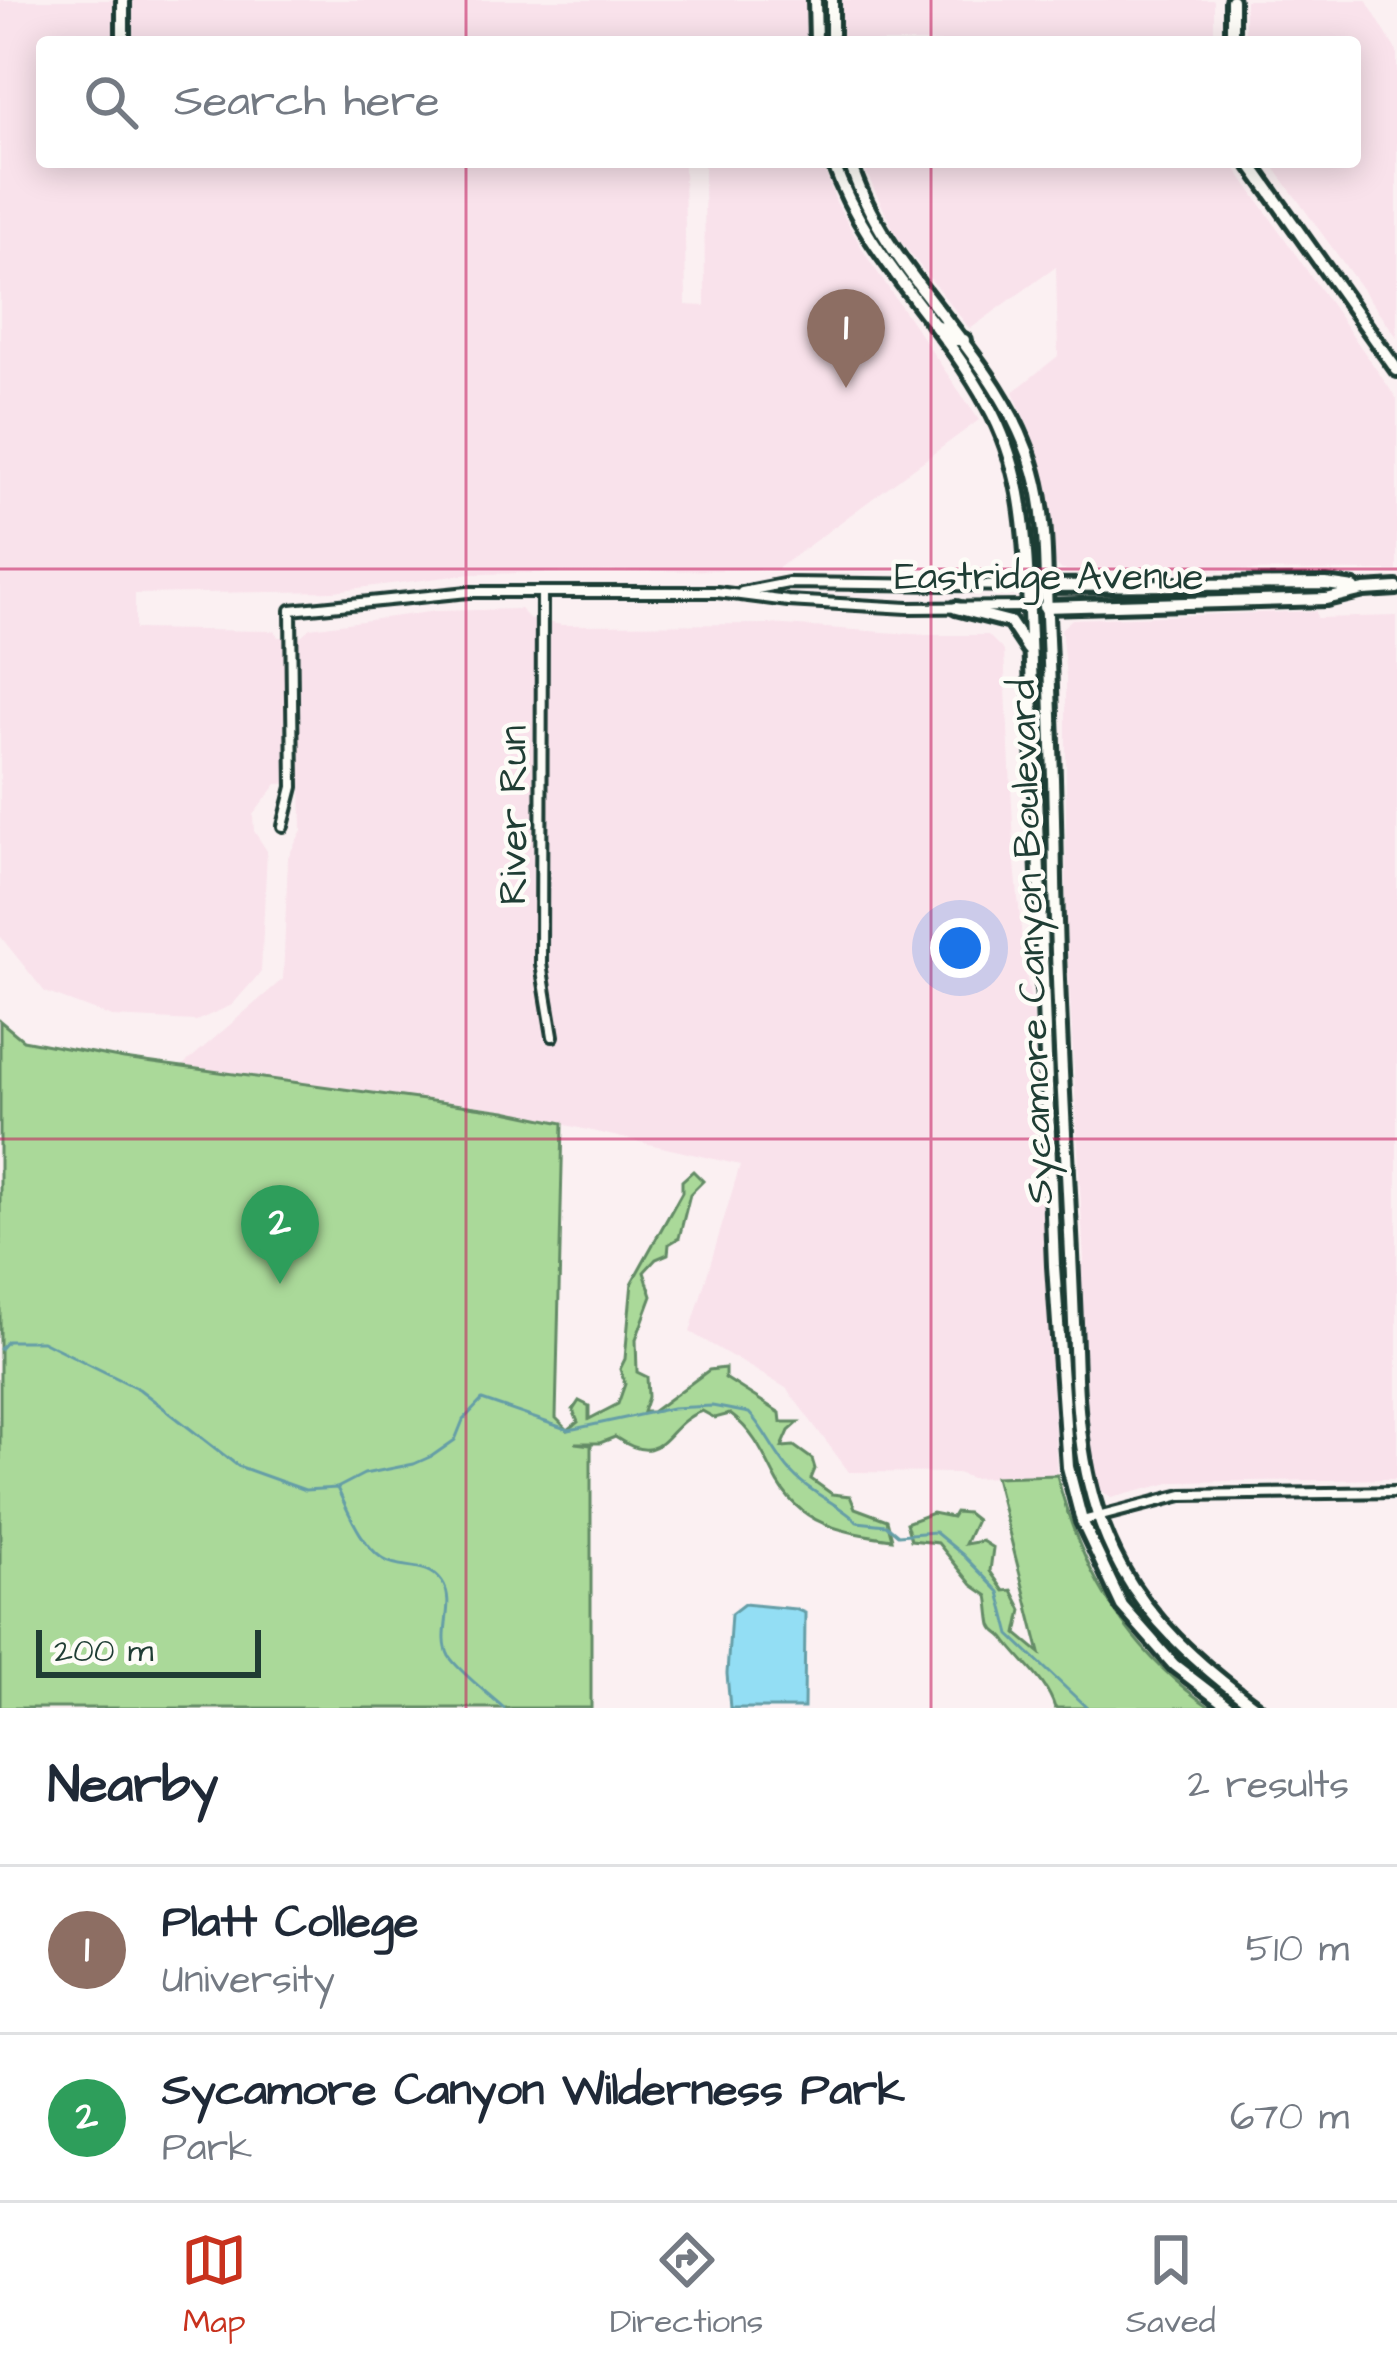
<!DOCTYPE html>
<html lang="en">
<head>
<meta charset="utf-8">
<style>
  body { margin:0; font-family:"Architects Daughter",sans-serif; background:#f2f2f3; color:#1f2937 }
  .scale { position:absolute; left:36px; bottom:30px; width:225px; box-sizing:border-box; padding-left:12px; border:6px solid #1f3d34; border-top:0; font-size:33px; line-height:42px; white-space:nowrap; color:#1f3d34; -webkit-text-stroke:9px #fdfcf7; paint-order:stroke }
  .you { position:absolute; left:960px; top:948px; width:42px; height:42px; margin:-30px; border:9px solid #fff; border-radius:50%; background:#1a73e8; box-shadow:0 0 0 18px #1a73e833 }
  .badge { display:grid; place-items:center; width:78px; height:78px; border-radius:50%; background:#c8321e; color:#fff; font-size:39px; font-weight:700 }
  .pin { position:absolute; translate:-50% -99px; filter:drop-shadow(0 3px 6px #0008) }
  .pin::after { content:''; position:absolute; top:63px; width:42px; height:36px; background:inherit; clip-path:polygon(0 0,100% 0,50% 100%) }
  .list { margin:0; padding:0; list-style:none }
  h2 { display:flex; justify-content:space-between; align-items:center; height:156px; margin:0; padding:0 48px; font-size:51px }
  h2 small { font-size:39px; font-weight:400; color:#747a83 }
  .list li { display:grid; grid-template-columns:78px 1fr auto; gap:36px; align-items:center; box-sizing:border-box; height:168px; padding:0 48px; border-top:3px solid #e0e1e3 }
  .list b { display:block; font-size:45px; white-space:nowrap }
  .list p { margin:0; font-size:39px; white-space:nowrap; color:#747a83 }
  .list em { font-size:39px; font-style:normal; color:#747a83 }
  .icon { flex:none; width:66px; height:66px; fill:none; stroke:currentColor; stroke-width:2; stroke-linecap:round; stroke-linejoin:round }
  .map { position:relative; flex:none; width:1397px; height:1708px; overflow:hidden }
  .search { position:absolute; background:#fff; box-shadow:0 6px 30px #0003; left:36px; right:36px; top:36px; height:132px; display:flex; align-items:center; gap:30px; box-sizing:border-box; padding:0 42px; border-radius:12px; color:#747a83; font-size:45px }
  .sheet { height:492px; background:#fff }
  nav { display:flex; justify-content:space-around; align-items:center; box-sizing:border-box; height:168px; border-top:3px solid #e0e1e3; background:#fff; font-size:33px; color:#747a83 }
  nav a { display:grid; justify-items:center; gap:6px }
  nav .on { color:#c8321e }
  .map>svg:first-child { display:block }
  .built { fill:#f9e2eb }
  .green { fill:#aad999; stroke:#648b66; stroke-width:3 }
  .water { fill:#93def4; stroke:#659ea7; stroke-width:3 }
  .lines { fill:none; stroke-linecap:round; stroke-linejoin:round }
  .stream { stroke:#659ea7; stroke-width:3 }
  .street-casing { stroke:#1f3d34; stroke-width:16 }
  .secondary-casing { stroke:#1f3d34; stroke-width:20 }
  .street { stroke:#fdfcf7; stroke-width:8 }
  .secondary { stroke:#fdfcf7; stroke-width:10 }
  .grid { fill:none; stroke:#c2185b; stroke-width:3; stroke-opacity:0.55 }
  .labels { text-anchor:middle; stroke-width:9; stroke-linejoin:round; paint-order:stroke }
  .street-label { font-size:39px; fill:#1f3d34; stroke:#fdfcf7 }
</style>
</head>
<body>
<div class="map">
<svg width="1397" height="1708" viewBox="0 0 1397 1708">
  <rect width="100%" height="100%" fill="#fbf0f2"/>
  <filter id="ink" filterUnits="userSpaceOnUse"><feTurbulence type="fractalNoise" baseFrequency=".00833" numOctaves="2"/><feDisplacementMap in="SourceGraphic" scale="24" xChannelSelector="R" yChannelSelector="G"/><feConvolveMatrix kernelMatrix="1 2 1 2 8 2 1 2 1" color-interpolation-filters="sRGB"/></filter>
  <g filter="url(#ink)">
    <g class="built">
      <polygon points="0,0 806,0 806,42 42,42 42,162 684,162 686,305 705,306 704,162 822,162 836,202 867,257 979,420 777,569 471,574 334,591 135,594 135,629 275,631 279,637 300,637 310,628 436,611 520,609 530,619 562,625 770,624 926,635 988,635 1004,651 1015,863 1024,963 1034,1019 1057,1475 971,1478 957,1473 849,1472 786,1388 690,1332 740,1165 505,1111 182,1066 283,979 288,857 302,830 301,783 277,784 253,815 254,831 267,851 261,972 232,1005 196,1021 112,1017 45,992 0,936"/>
      <rect x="842" y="0" width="372" height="42"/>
      <polygon points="1245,0 1366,0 1397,52 1397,337 1270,162 1355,162 1355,42 1245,42"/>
      <polygon points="861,162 1231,162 1397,399 1397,571 1062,570 1053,562 1048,492 1033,438 1013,392 1058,356 1056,267 970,329 897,237"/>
      <polygon points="1316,611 1317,618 1397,616 1397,1479 1174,1482 1111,1498 1098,1488 1088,1423 1081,1267 1084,1261 1066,925 1066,677 1061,629 1072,619"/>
    </g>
    <g class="green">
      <path d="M0,1021L23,1040L124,1059L505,1111L563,1123L556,1418L568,1430L578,1422L573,1410L579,1401L589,1406V1419L618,1404L625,1384L620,1369L625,1359L632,1282L682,1192V1181L693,1171L703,1181L690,1194L679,1238L669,1244L668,1254L656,1259L644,1272L652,1296L636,1339L637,1372L647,1377L648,1397L643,1412H652L709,1370L725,1368V1378L780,1413L781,1422H799L789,1431L782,1447L794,1446L812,1459L815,1469L811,1479L832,1494L850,1496L855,1508L887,1520L892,1539C842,1532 799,1526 774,1475C762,1451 752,1430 730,1414L715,1418L702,1411C662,1425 666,1471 615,1437L600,1443H575L591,1445V1708H0Z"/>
      <path d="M1057,1475C1080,1570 1129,1652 1211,1708H1055C1047,1680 1021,1662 1005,1639C999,1632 995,1633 992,1625C990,1616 990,1604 988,1596L972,1585L938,1543L911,1540L906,1523L932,1513L952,1517L955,1512L967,1513L976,1520L965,1544L982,1541L993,1548L990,1571L1004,1591L1012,1590L1022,1610L1017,1634L1040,1653L995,1477Z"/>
    </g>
    <polygon class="water" points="744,1604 795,1609 805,1613 804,1708 730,1708 727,1674 731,1614"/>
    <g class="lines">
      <g class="stream">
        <path d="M0,1349L7,1341H42L139,1389L238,1466L305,1490L337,1488C349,1512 360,1543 383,1559C401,1571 427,1561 442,1582C457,1603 437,1633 449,1656C458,1671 490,1695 504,1708"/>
        <path d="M337,1488L364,1474L414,1464L432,1456L455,1440L463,1420L482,1400L569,1430L672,1408L712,1406L749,1413C767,1432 776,1458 795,1476C812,1494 844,1507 857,1522L886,1525L898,1535L935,1532L963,1555L999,1592L1010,1635L1087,1708"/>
      </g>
      <defs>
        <g id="street">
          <polyline points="742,592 788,583 1028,586"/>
          <polyline points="542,593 541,964 553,1036"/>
          <polyline points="283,826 293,787 291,610 468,592 717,592 788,601 908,608 1028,607"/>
          <polyline points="1082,1521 1182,1495 1397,1492"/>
        </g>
        <g id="secondary">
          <polyline points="123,0 123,42"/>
          <polyline points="815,0 816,42"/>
          <polyline points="832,0 832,42"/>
          <polyline points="1232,0 1232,42"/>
          <path d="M833,162C867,259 941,318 988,405C1020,462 1025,522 1028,586L1054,1266L1068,1467L1082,1521L1122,1606L1174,1665L1230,1708"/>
          <path d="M850,162C885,279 1001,352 1034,472C1047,518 1045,569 1047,616C1051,704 1054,792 1055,880C1058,1046 1071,1212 1076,1378C1083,1537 1129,1615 1257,1708"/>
          <polyline points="1249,162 1397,370"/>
          <polyline points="933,324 947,330 954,340 964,340"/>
          <polyline points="1043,586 1326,584 1354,588"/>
          <polyline points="1044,607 1326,599 1364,590 1397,588"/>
          <polyline points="956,608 1010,622 1028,649"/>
        </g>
      </defs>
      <use href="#street" class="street-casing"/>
      <use href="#secondary" class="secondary-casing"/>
      <use href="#street" class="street"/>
      <use href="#secondary" class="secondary"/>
    </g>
  </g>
  <path class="grid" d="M466,0V42M931,0V42M466,162V1708M931,162V1708M0,569H1397M0,1139H1397"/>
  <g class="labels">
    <g class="street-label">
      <text x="1049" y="589">Eastridge Avenue</text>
      <text transform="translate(512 815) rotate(-90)" y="14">River Run</text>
      <text transform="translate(1029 942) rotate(-92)" y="14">Sycamore Canyon Boulevard</text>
    </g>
  </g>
</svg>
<div class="scale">200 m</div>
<div class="you"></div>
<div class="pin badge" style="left:846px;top:388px;background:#8d6e63">1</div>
<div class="pin badge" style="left:280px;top:1284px;background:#2e9e5b">2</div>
<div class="search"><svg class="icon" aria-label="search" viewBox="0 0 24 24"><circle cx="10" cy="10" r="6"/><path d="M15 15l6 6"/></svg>Search here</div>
</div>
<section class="sheet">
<h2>Nearby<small>2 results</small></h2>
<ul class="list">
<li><span class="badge" style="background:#8d6e63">1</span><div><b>Platt College</b><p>University</p></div><em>510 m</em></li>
<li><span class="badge" style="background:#2e9e5b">2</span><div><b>Sycamore Canyon Wilderness Park</b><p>Park</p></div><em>670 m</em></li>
</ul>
</section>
<nav>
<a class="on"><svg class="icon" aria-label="map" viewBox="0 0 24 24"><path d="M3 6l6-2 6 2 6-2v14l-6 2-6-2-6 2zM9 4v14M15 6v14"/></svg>Map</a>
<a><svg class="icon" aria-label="directions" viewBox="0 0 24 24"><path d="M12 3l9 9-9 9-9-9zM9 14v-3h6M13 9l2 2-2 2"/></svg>Directions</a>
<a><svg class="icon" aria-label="saved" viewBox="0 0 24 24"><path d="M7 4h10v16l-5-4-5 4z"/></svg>Saved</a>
</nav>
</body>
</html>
